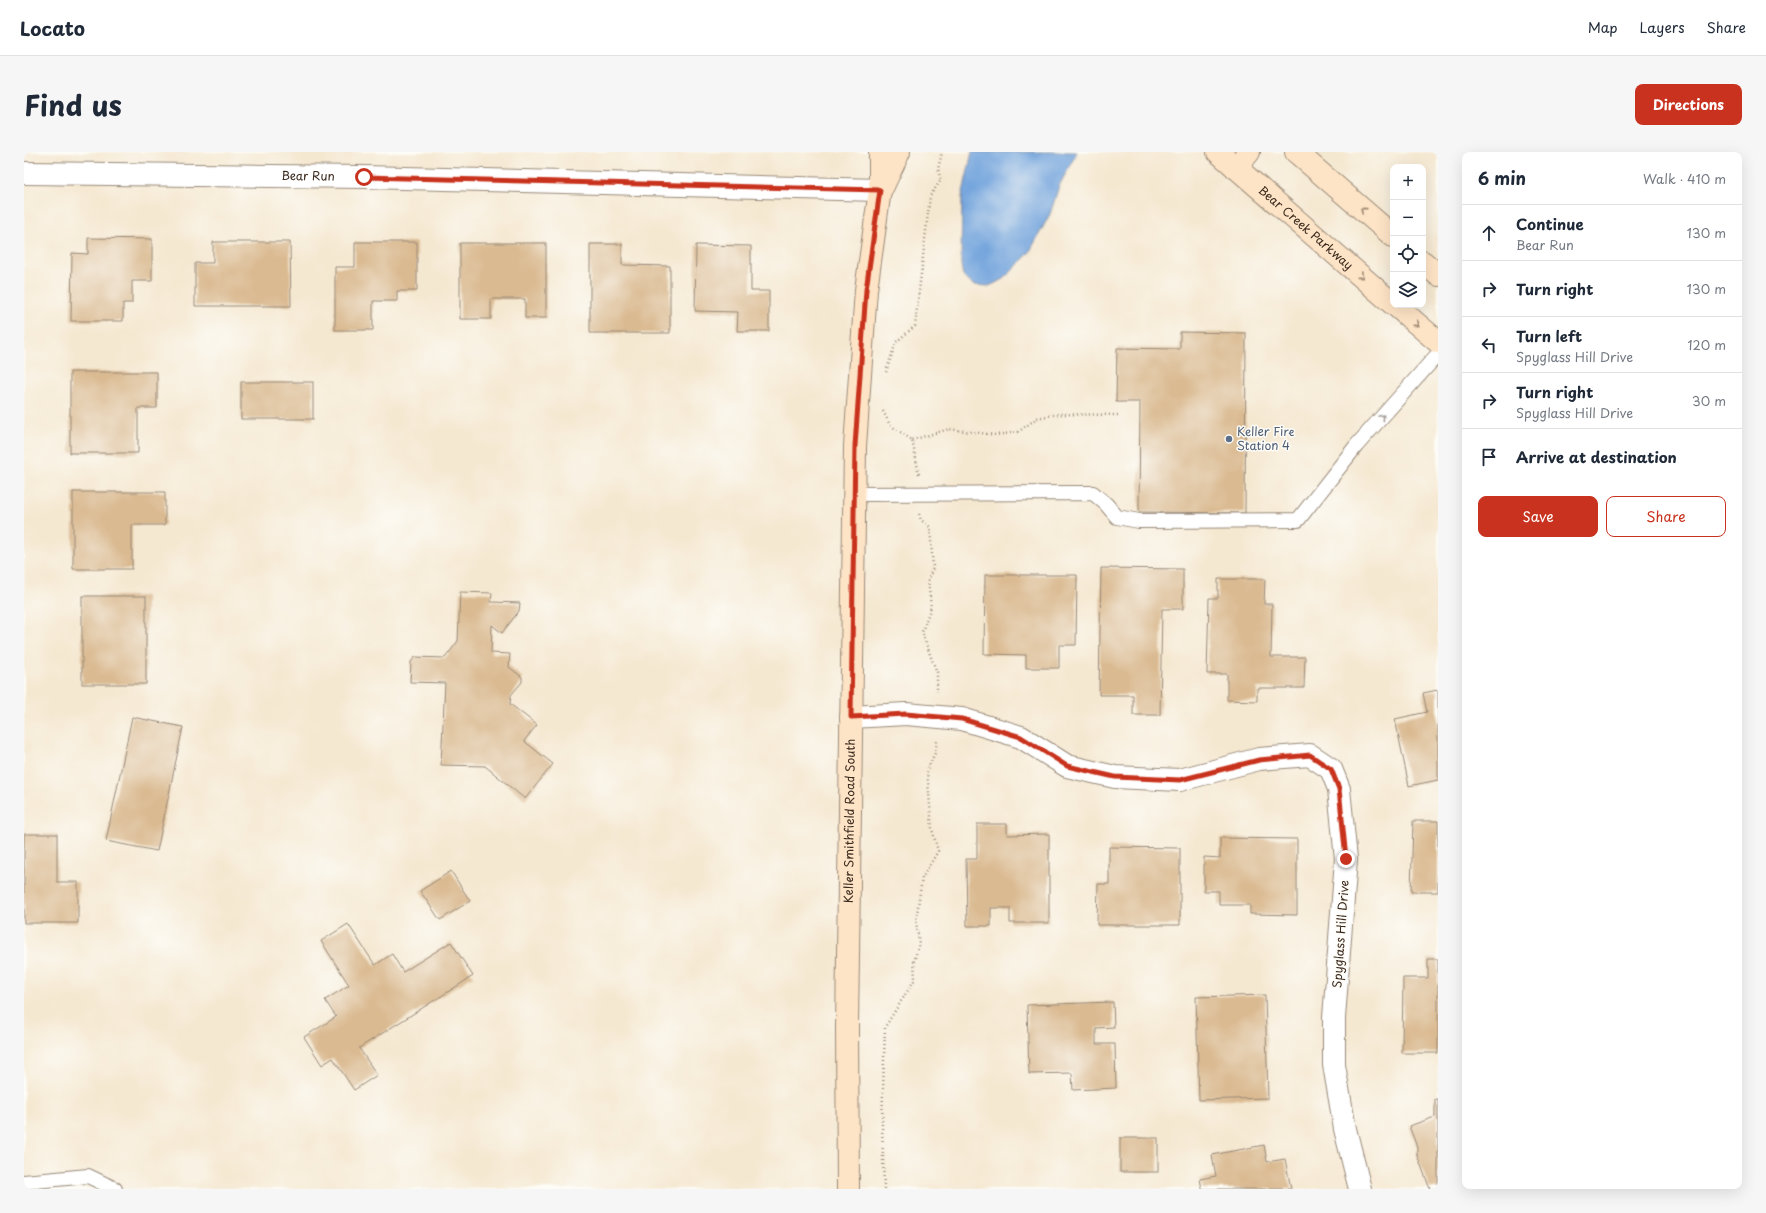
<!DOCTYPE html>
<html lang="en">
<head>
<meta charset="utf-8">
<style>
  body { margin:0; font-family:"Playpen Sans",sans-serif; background:#f6f6f7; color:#1f2937 }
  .controls { position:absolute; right:12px; top:12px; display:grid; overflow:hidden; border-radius:8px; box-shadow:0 4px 16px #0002 }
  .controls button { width:36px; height:36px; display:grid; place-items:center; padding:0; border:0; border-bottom:1px solid #e0e1e3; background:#fff; color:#1f2937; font:20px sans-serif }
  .stop { position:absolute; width:12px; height:12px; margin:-9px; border:3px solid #c8321e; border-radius:50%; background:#fff }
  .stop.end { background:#c8321e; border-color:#fff; box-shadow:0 1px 4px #0008 }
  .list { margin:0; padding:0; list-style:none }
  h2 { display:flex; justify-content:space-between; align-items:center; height:52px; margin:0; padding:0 16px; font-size:17px }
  h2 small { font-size:13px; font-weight:400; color:#747a83 }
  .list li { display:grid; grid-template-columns:26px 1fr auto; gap:12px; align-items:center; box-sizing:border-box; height:56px; padding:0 16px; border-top:1px solid #e0e1e3 }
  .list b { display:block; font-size:15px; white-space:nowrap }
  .list p { margin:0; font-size:13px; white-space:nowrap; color:#747a83 }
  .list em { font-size:13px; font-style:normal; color:#747a83 }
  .actions { display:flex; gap:8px; padding:12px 16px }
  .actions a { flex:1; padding:9px 0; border:1px solid #c8321e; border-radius:8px; text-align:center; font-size:14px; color:#c8321e }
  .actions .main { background:#c8321e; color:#fff }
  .icon { flex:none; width:22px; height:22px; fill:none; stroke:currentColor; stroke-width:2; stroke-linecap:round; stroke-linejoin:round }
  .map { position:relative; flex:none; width:1414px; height:1037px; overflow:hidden; border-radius:8px }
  header { display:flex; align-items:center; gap:24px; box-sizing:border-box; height:56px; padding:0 20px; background:#fff; border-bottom:1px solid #e0e1e3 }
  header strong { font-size:19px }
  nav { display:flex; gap:22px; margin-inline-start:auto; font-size:14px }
  .intro { display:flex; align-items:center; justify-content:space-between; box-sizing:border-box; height:96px; padding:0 24px }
  h1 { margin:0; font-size:28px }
  .button { padding:10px 18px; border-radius:8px; background:#c8321e; color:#fff; font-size:14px; font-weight:700 }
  main { display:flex; gap:24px; padding:0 24px }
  aside { flex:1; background:#fff; border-radius:8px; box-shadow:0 4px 16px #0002 }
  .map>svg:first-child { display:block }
  .water { fill:#71a3dc; stroke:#56667d }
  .building { fill:#daba91 }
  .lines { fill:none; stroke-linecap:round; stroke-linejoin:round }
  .service-casing { stroke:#988978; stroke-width:16 }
  .minor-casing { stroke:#988978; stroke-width:24 }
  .secondary-casing { stroke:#988978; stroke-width:24 }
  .path { stroke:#988978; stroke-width:2.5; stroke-dasharray:1 3; stroke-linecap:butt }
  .service { stroke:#fff; stroke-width:14 }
  .minor { stroke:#fff; stroke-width:22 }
  .secondary { stroke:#fee4c6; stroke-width:22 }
  .oneway { stroke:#9c8772 }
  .oneway2 { stroke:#a79f9a }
  .route { stroke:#c8321e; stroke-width:5 }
  .service-dot { fill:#5c6f8a; stroke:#fdfcf7; stroke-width:1.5 }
  .labels { text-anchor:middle; stroke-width:3; stroke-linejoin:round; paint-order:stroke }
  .street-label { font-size:12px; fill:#3b2a1e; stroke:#fdfcf7 }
  .service-label { font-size:12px; fill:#4e5e75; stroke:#fdfcf7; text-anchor:start }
</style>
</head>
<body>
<header>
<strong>Locato</strong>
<nav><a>Map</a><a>Layers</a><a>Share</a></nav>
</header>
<div class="intro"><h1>Find us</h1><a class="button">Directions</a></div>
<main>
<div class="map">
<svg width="1414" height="1037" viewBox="0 0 1414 1037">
  <rect width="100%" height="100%" fill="#fdfcf7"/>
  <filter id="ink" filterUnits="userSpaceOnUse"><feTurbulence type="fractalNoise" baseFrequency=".025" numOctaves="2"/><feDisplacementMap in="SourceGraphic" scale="8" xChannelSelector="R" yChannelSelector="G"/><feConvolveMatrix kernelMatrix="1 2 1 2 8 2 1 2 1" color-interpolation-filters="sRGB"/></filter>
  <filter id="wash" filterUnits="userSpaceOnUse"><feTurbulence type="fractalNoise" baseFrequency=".012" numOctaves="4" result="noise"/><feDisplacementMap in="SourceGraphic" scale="16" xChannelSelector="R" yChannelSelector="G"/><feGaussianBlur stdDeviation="0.9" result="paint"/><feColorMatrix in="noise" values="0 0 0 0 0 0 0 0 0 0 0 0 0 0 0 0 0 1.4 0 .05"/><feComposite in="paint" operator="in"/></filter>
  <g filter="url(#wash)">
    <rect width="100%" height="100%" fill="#f5e8d1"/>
    <polygon class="water" points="948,0 1053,0 1035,34 1026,62 1005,101 980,127 965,134 949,133 939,124 937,112 938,45"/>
    <g id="blocks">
      <g class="building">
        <polygon points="64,86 128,87 128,129 108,129 108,151 99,151 99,169 47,169 48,101 64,102"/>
        <polygon points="189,90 266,90 267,154 171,154 171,111 189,111"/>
        <polygon points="331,90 393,90 393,139 373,139 373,149 349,149 349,178 311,178 311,115 331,115"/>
        <polygon points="436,91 522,91 522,166 501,166 501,147 467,147 467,167 436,167"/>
        <polygon points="566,92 598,92 598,113 646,114 646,181 566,181"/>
        <polygon points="672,93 727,94 727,139 745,139 745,179 713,179 714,160 671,159"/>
        <polygon points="1156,180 1222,181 1221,361 1115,360 1116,250 1092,250 1093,196 1156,197"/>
        <polygon points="46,220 133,220 133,256 114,256 114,301 46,301"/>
        <rect x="217" y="230" width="72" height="37"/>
        <polygon points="49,340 141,340 141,373 108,373 108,417 49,417"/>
        <polygon points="1077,416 1159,417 1159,457 1138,457 1136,563 1109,563 1109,543 1075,543"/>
        <polygon points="961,423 1053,423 1052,493 1035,493 1035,516 1002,516 1002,503 960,502"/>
        <polygon points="1194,427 1241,427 1240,452 1248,452 1247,505 1281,505 1280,536 1233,536 1233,549 1203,548 1203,522 1183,522 1185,446 1194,446"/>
        <polygon points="436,440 468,441 467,450 496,451 495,459 478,481 468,473 467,501 486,502 485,515 498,525 498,530 487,543 486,552 513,573 500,589 529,612 501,647 461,614 417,613 421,531 386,530 387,510 391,505 421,506 434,489"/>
        <rect x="58" y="444" width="64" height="88"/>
        <polygon points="1414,538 1414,628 1385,634 1371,567 1403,560 1399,541"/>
        <polygon points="108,565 159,575 133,699 82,689"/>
        <polygon points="1389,669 1414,669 1414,740 1387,740"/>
        <polygon points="953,672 983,672 983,683 1025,682 1025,771 986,771 986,756 967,756 967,774 943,774 942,707 953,707"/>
        <polygon points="0,682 33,682 33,730 54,730 54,771 0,771"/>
        <polygon points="1196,686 1273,687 1273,763 1226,762 1226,753 1195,753 1195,739 1180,739 1180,705 1196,706"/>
        <polygon points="1085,695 1156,696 1156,773 1073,773 1074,732 1085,732"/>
        <polygon points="427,719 446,749 416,768 396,739"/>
        <polygon points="324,772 351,813 368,802 379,820 427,790 449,824 335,896 353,923 330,938 309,906 298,913 280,885 312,865 301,848 325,833 297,789"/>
        <polygon points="1404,807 1414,807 1414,901 1378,901 1379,826 1404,826"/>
        <polygon points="1241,843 1244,946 1175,948 1172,845"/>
        <polygon points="1089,850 1090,875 1072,876 1072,892 1091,892 1092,936 1049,938 1048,921 1005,922 1003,853"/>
        <polygon points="1411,947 1414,947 1414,1037 1406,1037 1393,1003 1393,995 1385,974 1411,965"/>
        <rect x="1096" y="986" width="38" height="34"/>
        <polygon points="1240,993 1243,1010 1261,1007 1267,1037 1178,1037 1176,1027 1192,1024 1188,1003"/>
      </g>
    </g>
  </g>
  <g filter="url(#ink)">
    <use href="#blocks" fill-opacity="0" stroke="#988978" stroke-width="1"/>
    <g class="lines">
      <defs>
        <g id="service">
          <polyline points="829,342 1069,341 1082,352 1093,365 1115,369 1274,368 1332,294 1414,202"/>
          <polyline points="0,1030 64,1024 91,1037"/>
        </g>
        <g id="minor">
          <path id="s1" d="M0,21L340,25L856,38"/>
          <polyline points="827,565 882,562 938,567 997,585 1043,614 1091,625 1156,628 1235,607 1286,603 1307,617 1315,637 1322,707 1310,866 1310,913 1321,977 1336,1037"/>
        </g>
        <g id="secondary">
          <path id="s2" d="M1194,0L1369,152"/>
          <polyline points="1272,0 1369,84"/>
          <polyline points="1212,16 1225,0"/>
          <polyline points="859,34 875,0"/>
          <polyline points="1399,110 1414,123"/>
          <polyline points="1371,153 1414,190"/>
          <path id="s3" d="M824,1037L823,875L831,294L842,138L856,38V0"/>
        </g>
      </defs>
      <use href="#service" class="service-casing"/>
      <use href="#minor" class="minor-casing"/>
      <use href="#secondary" class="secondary-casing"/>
      <g class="path">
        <polyline points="862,220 872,190 891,174 906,44 917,28 914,17 918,0"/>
        <polyline points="859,259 866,273 888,288 895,322"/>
        <polyline points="888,288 925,277 972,283 994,280 1013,266 1035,262 1095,263"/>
        <polyline points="895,362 897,368 906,375 909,416 904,428 907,455 898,480 908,508 913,520 913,540"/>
        <polyline points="860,1037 858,972 861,875 891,827 890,809 895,792 892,769 898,726 914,699 908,677 903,618 911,601 913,589"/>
      </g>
      <use href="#service" class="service"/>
      <use href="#minor" class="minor"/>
      <use href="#secondary" class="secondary"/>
    </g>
    <defs><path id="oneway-chevron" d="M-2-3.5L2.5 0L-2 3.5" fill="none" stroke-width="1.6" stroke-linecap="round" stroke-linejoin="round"/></defs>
    <g class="oneway">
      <use href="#oneway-chevron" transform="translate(1339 58) rotate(-139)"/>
      <use href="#oneway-chevron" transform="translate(1337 124) rotate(41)"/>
      <use href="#oneway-chevron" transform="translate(1392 172) rotate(41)"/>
    </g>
    <use class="oneway2" href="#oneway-chevron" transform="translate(1358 265) rotate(-49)"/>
  </g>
  <g class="lines" filter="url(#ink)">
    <polyline class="route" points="340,25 856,38 842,138 831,294 827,565 882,562 938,567 997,585 1043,614 1091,625 1156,628 1235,608 1286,603 1307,617 1315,637 1322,707"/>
  </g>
  <circle class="service-dot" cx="1205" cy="287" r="4"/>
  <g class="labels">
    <g class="street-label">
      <text dy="4" stroke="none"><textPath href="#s1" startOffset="284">Bear Run</textPath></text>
      <text dy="4" stroke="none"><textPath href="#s2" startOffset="116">Bear Creek Parkway</textPath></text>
      <text dy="4" stroke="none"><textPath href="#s3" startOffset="368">Keller Smithfield Road South</textPath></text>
      <text transform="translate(1317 782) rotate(-86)" y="4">Spyglass Hill Drive</text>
    </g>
    <g class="service-label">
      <text x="1213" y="284">Keller Fire<tspan x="1213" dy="14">Station 4</tspan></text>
    </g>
  </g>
</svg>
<div class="controls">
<button>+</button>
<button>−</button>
<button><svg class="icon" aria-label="locate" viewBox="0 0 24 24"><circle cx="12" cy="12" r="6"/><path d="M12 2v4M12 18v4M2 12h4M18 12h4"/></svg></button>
<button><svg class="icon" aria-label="layers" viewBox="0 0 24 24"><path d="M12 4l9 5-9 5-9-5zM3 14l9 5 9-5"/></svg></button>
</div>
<div class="stop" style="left:340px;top:25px"></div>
<div class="stop end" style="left:1322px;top:707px"></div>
</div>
<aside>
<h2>6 min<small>Walk · 410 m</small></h2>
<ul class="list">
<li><svg class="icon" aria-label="ahead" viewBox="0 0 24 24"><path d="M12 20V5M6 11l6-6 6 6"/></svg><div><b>Continue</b><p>Bear Run</p></div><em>130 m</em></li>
<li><svg class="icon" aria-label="right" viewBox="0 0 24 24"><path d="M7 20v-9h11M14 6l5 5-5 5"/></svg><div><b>Turn right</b></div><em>130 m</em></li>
<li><svg class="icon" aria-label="left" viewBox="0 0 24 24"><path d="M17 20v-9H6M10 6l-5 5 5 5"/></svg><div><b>Turn left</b><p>Spyglass Hill Drive</p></div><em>120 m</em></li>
<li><svg class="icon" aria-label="right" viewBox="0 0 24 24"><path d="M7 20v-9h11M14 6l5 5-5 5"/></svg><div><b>Turn right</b><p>Spyglass Hill Drive</p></div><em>30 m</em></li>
<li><svg class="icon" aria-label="arrive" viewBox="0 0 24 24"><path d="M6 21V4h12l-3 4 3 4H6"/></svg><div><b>Arrive at destination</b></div></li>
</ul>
<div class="actions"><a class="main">Save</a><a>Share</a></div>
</aside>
</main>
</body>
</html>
